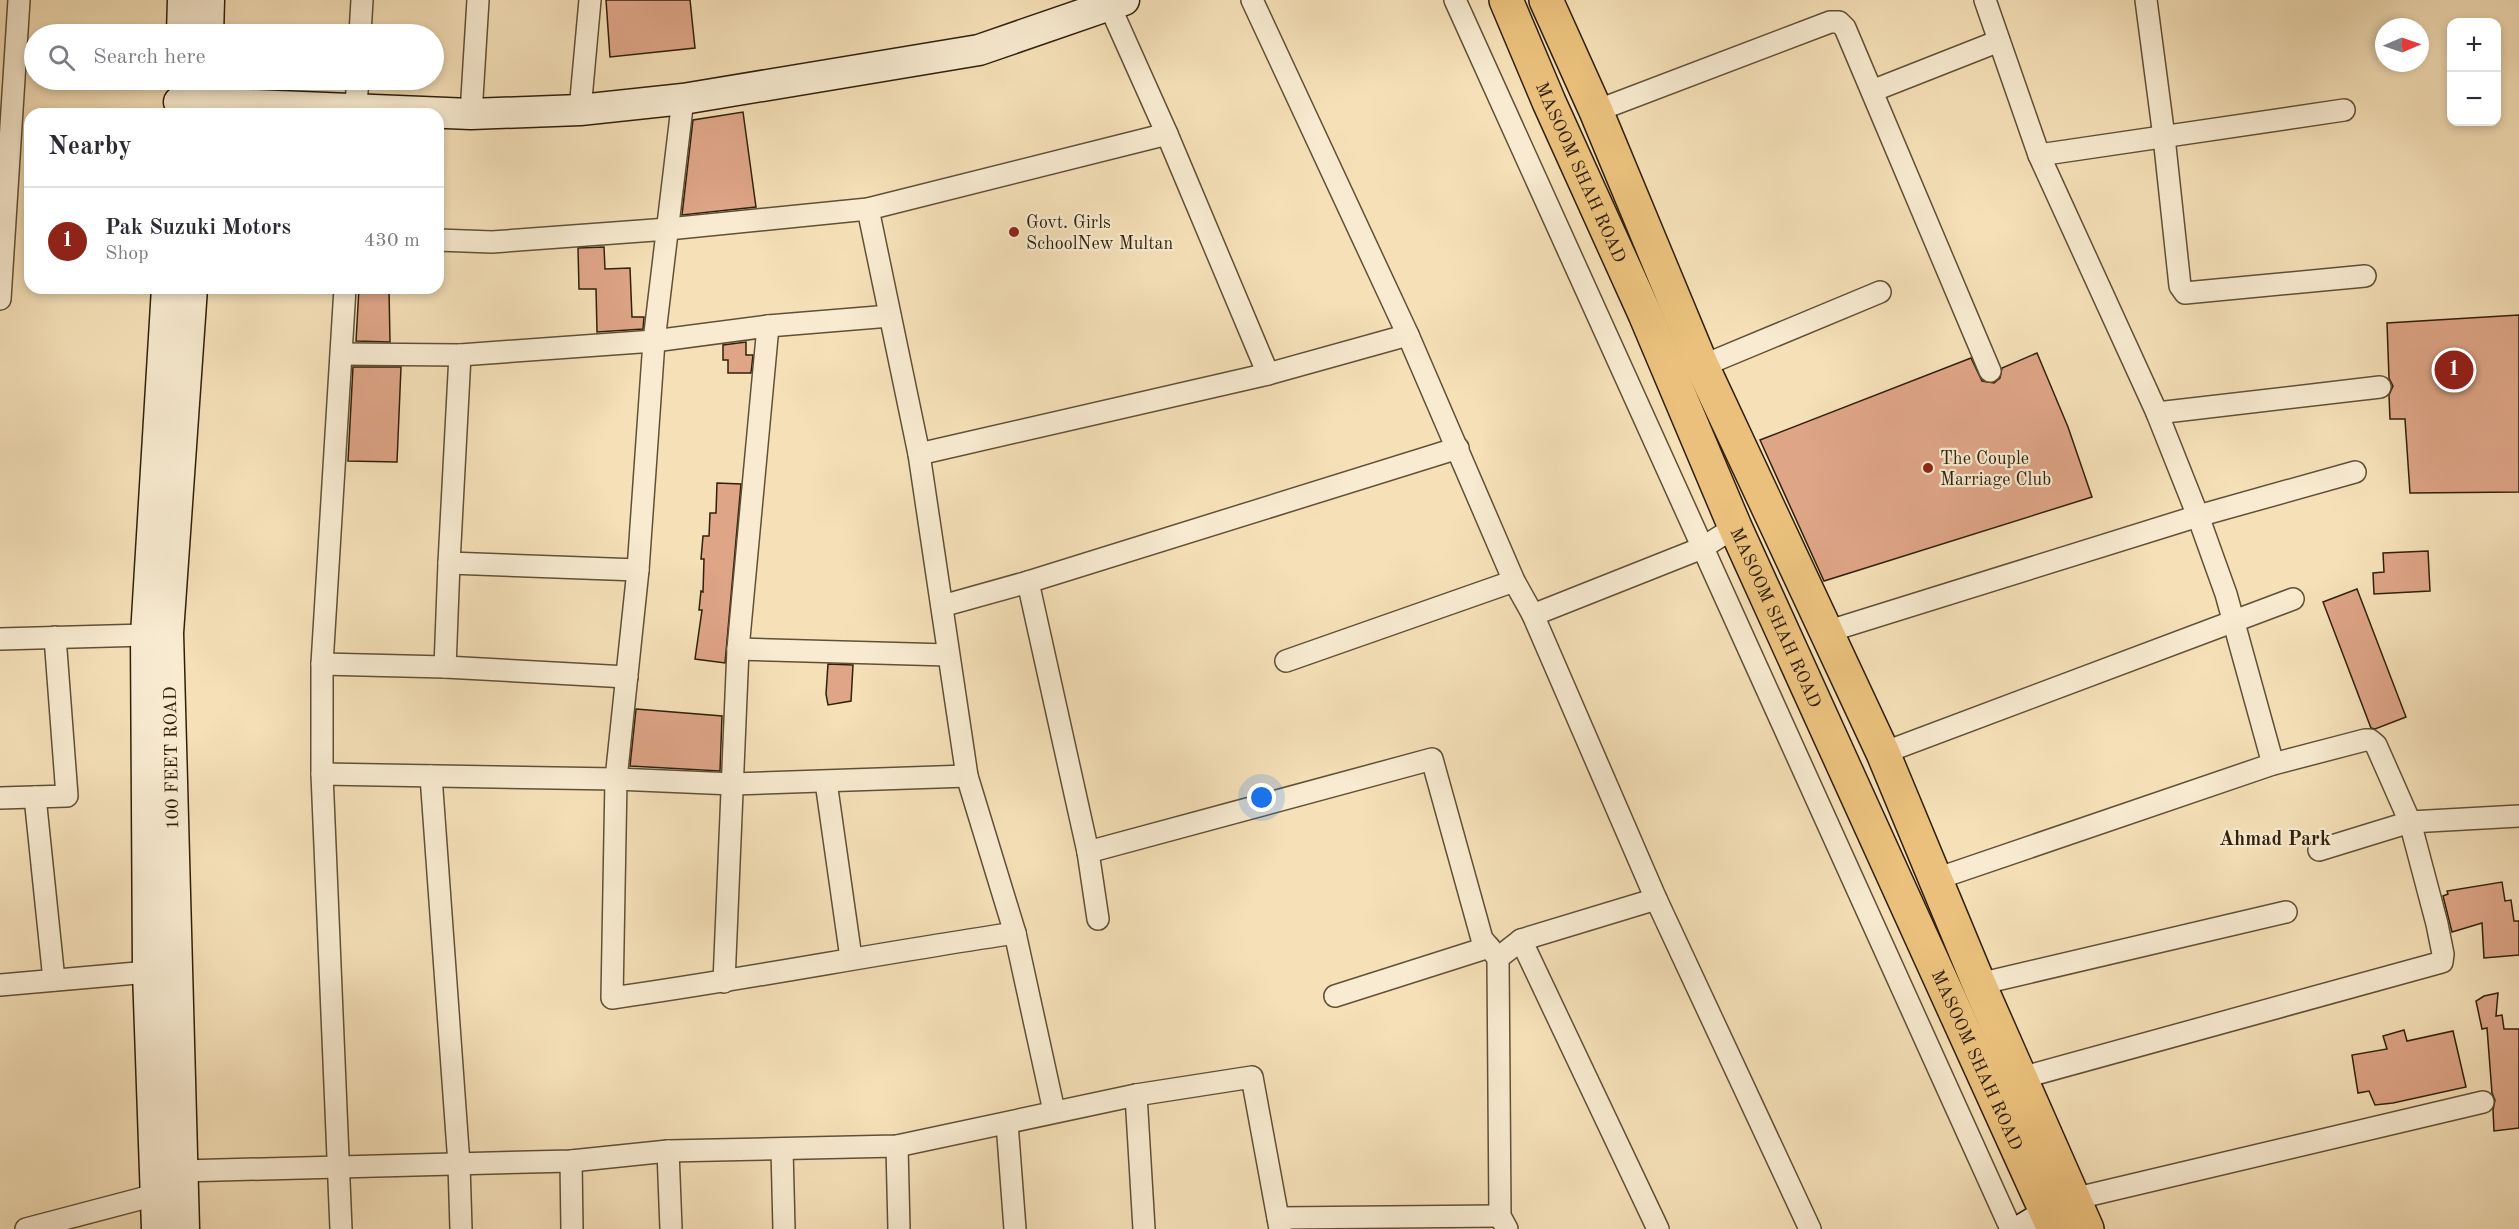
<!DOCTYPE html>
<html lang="en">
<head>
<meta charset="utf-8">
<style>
  body { margin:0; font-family:"Old Standard TT",serif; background:#f7f7f7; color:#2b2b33 }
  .controls { position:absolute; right:18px; top:18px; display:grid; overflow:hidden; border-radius:12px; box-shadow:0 3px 9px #0003 }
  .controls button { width:54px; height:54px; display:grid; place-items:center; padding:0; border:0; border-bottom:2px solid #e1e1e2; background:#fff; color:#2b2b33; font:30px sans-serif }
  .compass { position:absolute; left:2375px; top:18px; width:54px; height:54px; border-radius:50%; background:#fff; box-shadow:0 3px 9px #0003; rotate:88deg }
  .you { position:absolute; left:1262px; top:798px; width:21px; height:21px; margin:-15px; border:4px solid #fff; border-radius:50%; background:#1a73e8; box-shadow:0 0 0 9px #1a73e833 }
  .badge { display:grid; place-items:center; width:39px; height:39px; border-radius:50%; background:#8f2418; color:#fff; font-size:20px; font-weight:700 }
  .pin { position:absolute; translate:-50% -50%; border:3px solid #fff; box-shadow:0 2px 6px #0006 }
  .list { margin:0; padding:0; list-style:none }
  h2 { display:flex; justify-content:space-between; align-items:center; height:78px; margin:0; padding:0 24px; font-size:26px }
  h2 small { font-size:20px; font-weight:400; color:#7c7c81 }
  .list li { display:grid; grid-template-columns:39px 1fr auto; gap:18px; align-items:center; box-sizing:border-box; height:108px; padding:0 24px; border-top:2px solid #e1e1e2 }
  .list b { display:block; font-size:22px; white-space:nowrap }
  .list p { margin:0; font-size:20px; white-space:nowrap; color:#7c7c81 }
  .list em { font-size:20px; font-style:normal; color:#7c7c81 }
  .icon { flex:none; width:33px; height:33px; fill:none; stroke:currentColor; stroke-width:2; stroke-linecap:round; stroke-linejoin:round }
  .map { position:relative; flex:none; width:2519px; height:1229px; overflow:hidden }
  .search { position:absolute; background:#fff; box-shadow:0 3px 9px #0003; left:24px; top:24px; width:420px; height:66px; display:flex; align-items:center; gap:15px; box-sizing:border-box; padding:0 21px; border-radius:33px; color:#7c7c81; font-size:22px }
  .panel { position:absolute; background:#fff; box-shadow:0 3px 9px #0003; left:24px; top:108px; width:420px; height:186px; border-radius:18px }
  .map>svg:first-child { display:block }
  .building { fill:#dea587; stroke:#30200a; stroke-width:1.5 }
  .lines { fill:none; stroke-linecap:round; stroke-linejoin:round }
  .minor-casing { stroke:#615036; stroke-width:24 }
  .secondary-casing { stroke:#30200a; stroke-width:33 }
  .primary-casing { stroke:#30200a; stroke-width:36 }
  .minor { stroke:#f8ebd1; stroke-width:21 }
  .secondary { stroke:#f8ebd1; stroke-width:30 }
  .primary { stroke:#eac07c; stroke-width:33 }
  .poi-dot { fill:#8f2418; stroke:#f8ebd1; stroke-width:2 }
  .labels { text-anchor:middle; stroke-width:4.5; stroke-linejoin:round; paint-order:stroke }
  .street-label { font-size:18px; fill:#30200a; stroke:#f8ebd1 }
  .poi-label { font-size:18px; fill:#30200a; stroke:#f8ebd1; text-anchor:start }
  .neighbourhood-label { font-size:20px; font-weight:bold; fill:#30200a; stroke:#f8ebd1 }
</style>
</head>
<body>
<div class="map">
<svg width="2519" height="1229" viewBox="0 0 2519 1229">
  <rect width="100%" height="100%" fill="#f5e0b8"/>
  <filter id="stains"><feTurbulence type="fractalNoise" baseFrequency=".00333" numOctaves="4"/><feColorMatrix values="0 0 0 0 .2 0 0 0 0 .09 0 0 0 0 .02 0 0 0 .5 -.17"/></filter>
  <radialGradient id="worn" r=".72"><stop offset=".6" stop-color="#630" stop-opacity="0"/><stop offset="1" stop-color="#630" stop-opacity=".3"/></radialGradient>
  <g class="building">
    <polygon points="606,0 690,0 695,48 610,57"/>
    <polygon points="743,112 756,207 682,215 693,120"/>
    <polygon points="604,247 605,269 630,268 632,317 644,317 643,329 597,332 596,289 579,289 578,248"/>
    <polygon points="359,288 389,288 390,342 356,341"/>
    <polygon points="2519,315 2519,492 2410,493 2405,419 2390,419 2389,395 2393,386 2389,378 2387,323"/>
    <polygon points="746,342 746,355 753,355 751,373 728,373 728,360 723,360 723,345"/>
    <polygon points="2037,353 2068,427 2092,497 1824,581 1760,440 1971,358 1982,381 1994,383 2000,378 2002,368"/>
    <polygon points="353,367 401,367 397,462 348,461"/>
    <polygon points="717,483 741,484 725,663 695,659 702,610 699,610 701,591 703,592 704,559 701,559 703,536 709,536 710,513 716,513"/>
    <polygon points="2428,551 2430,591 2374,594 2373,573 2384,572 2383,553"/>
    <polygon points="2357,589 2406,717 2375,729 2371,728 2323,602"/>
    <polygon points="828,664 853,665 851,701 828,705 826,694"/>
    <polygon points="636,709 722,716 720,771 630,766"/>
    <polygon points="2502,882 2505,901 2511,900 2514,921 2519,921 2519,955 2484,958 2482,923 2452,932 2443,896 2448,894 2447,891"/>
    <polygon points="2498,993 2496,1016 2502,1015 2504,1029 2519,1029 2519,1128 2494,1131 2493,1110 2495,1100 2492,1093 2487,1028 2482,1029 2476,1001 2484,996"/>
    <polygon points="2404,1030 2407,1041 2453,1031 2466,1087 2393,1103 2375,1105 2369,1091 2358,1093 2352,1055 2387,1049 2383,1036"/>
  </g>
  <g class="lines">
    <defs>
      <g id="minor">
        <polyline points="1107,0 1167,134 1268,374"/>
        <polyline points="1252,0 1408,335 1514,581 1533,615 1656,899 1810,1229"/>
        <polyline points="1455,0 2011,1229"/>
        <polyline points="1985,0 2039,155 2157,413 2198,516 2226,594 2273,764"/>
        <polyline points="2146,0 2164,137 2180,286 2185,293 2365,276"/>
        <polyline points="360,34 362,0"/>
        <polyline points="1872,91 1999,41"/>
        <path d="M683,99L654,341L638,570L616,779L612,998C747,979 880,953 1015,933L1054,1111"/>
        <polyline points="580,110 590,0"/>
        <polyline points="1596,111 1830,22 1839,22 1845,28 1990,371"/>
        <polyline points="355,114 358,80"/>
        <polyline points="471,114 478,0"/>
        <polyline points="2039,155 2344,110"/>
        <polyline points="868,209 919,454 967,776 1015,933"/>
        <polyline points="438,240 492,242 668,229 868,209 1167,134"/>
        <polyline points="0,299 19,0"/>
        <polyline points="342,354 460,355"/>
        <polyline points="1702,366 1880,292"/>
        <polyline points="2157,413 2380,387"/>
        <polyline points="919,454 1268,374 1408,335"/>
        <polyline points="638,570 449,563 460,355 654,341 768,326 890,316"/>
        <polyline points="1028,582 1088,852 1098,919"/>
        <polyline points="942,606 1028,582 1458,448"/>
        <polyline points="1533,615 1702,548 1735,527"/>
        <polyline points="1826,632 2198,516 2355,472"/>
        <polyline points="0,639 146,635"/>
        <polyline points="738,649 948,655"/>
        <polyline points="1286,661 1514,581"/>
        <polyline points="322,664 445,667 627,677"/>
        <polyline points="445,667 449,563"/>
        <polyline points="1883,753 2293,599"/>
        <polyline points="322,774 616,779 733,784 967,776"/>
        <polyline points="431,776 459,1164 461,1229"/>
        <polyline points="826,782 851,958"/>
        <polyline points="35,797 54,980"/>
        <polyline points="0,798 67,796 55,637"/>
        <polyline points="2319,850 2410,822 2519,816"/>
        <polyline points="1088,852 1432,759 1482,939 1498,958"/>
        <polyline points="1936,879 2273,764 2365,740 2370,740 2376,745 2410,822 2437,924 2443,954 2442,962 2021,1078"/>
        <polyline points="1521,940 1658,1229"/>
        <polyline points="724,982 738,649 768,326"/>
        <polyline points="1979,984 2286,912"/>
        <polyline points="0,985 148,972"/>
        <polyline points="1335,996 1489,947"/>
        <polyline points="1136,1095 1144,1229"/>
        <polyline points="1007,1123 1015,1229"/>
        <polyline points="897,1146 899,1229"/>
        <polyline points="782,1149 784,1229"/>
        <polyline points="668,1151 671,1229"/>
        <polyline points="571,1161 572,1229"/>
        <polyline points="182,1171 571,1161 668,1151 897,1146 1136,1095 1252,1077 1280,1229"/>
        <polyline points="2073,1199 2483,1102"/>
        <polyline points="1278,1218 1500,1216"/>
        <polyline points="26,1229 155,1195"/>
        <polyline points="341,1229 322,774 322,664 345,288"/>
        <polyline points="1507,1229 1500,1216 1498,958 1521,940 1656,899"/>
      </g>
      <g id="secondary">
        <polyline points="182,34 183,0"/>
        <polyline points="208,34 209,0"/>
        <polyline points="179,102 471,114 580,110 683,99 979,50 1124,0"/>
        <polyline points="157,1229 148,972 146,635 167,288"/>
        <polyline points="184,1229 168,633 192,288"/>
        <polyline points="2023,1229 2068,1202"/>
      </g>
      <g id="primary">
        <path id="s1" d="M1506,0L1549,102L1645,314L1735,527L2054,1229"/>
        <polyline points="1546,0 1596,111 1702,366 1883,753 1979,984 2087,1229"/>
      </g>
    </defs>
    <use href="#minor" class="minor-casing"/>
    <use href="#secondary" class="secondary-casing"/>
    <use href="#primary" class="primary-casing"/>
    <use href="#minor" class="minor"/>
    <use href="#secondary" class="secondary"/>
    <use href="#primary" class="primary"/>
  </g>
  <g class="poi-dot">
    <circle cx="1014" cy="232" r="6"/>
    <circle cx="1928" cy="468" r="6"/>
  </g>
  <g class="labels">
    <g class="street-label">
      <text dy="6" stroke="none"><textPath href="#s1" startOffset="188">MASOOM SHAH ROAD</textPath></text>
      <text dy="6" stroke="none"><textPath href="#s1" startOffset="674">MASOOM SHAH ROAD</textPath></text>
      <text transform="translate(171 758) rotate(-91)" y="6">100 FEET ROAD</text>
      <text dy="6" stroke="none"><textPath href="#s1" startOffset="1160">MASOOM SHAH ROAD</textPath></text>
    </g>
    <g class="poi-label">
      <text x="1026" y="228">Govt. Girls<tspan x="1026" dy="21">SchoolNew Multan</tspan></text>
      <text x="1940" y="464">The Couple<tspan x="1940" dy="21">Marriage Club</tspan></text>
    </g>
    <g class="neighbourhood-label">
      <text x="2275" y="845">Ahmad Park</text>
    </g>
  </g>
  <rect width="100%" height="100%" filter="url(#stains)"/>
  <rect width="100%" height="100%" fill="url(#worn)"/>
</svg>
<div class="controls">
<button>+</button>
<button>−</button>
</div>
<svg class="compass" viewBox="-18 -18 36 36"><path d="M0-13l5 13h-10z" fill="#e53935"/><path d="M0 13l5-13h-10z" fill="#7c7c81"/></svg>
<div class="you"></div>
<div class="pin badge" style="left:2454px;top:370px">1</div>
<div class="search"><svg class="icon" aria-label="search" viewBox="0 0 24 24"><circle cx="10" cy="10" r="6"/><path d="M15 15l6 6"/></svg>Search here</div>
<section class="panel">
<h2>Nearby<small></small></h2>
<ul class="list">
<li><span class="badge">1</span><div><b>Pak Suzuki Motors</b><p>Shop</p></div><em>430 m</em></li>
</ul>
</section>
</div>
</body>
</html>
